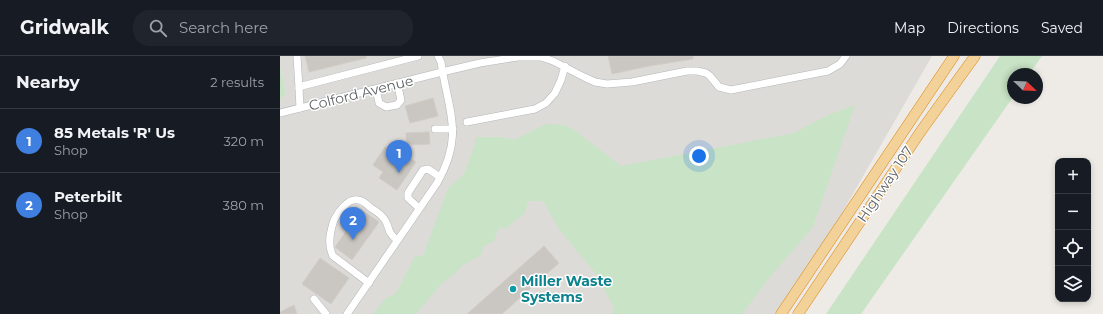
<!DOCTYPE html>
<html lang="en">
<head>
<meta charset="utf-8">
<style>
  body { margin:0; font-family:Montserrat,sans-serif; background:#20242c; color:#f1f3f6 }
  .controls { position:absolute; right:12px; bottom:12px; display:grid; overflow:hidden; border-radius:8px; box-shadow:0 2px 6px #0003 }
  .controls button { width:36px; height:36px; display:grid; place-items:center; padding:0; border:0; border-bottom:1px solid #363941; background:#171b24; color:#f1f3f6; font:20px sans-serif }
  .compass { position:absolute; left:727px; top:12px; width:36px; height:36px; border-radius:50%; background:#171b24; box-shadow:0 2px 6px #0003; rotate:113deg }
  .you { position:absolute; left:419px; top:100px; width:14px; height:14px; margin:-10px; border:3px solid #fff; border-radius:50%; background:#1a73e8; box-shadow:0 0 0 6px #1a73e833 }
  .badge { display:grid; place-items:center; width:26px; height:26px; border-radius:50%; background:#d74247; color:#fff; font-size:13px; font-weight:700 }
  .pin { position:absolute; translate:-50% -33px; filter:drop-shadow(0 1px 2px #0008) }
  .pin::after { content:''; position:absolute; top:21px; width:14px; height:12px; background:inherit; clip-path:polygon(0 0,100% 0,50% 100%) }
  .list { margin:0; padding:0; list-style:none }
  h2 { display:flex; justify-content:space-between; align-items:center; height:52px; margin:0; padding:0 16px; font-size:17px }
  h2 small { font-size:13px; font-weight:400; color:#9ea1a6 }
  .list li { display:grid; grid-template-columns:26px 1fr auto; gap:12px; align-items:center; box-sizing:border-box; height:64px; padding:0 16px; border-top:1px solid #363941 }
  .list b { display:block; font-size:15px; white-space:nowrap }
  .list p { margin:0; font-size:13px; white-space:nowrap; color:#9ea1a6 }
  .list em { font-size:13px; font-style:normal; color:#9ea1a6 }
  .icon { flex:none; width:22px; height:22px; fill:none; stroke:currentColor; stroke-width:2; stroke-linecap:round; stroke-linejoin:round }
  .map { position:relative; flex:none; width:823px; height:258px; overflow:hidden }
  header { display:flex; align-items:center; gap:24px; box-sizing:border-box; height:56px; padding:0 20px; background:#171b24; border-bottom:1px solid #363941 }
  header strong { font-size:19px }
  nav { display:flex; gap:22px; margin-inline-start:auto; font-size:14px }
  .search { width:280px; height:36px; background:#20242c; display:flex; align-items:center; gap:10px; box-sizing:border-box; padding:0 14px; border-radius:16px; color:#9ea1a6; font-size:15px }
  main { display:flex }
  aside { flex:1; background:#171b24 }
  .map>svg:first-child { display:block }
  .industrial { fill:#dddbd8 }
  .green { fill:#c8e3c5 }
  .building { fill:#cac6c2; stroke:#d2ccc5 }
  .lines { fill:none; stroke-linecap:round; stroke-linejoin:round }
  .minor-casing { stroke:#b3b6b9; stroke-width:8 }
  .highway-casing { stroke:#dc8a18; stroke-width:11 }
  .minor { stroke:#fff; stroke-width:7 }
  .highway { stroke:#f2d299; stroke-width:10 }
  .culture-dot { fill:#0f9aa8; stroke:#fff; stroke-width:1.5 }
  .labels { text-anchor:middle; stroke-width:3; stroke-linejoin:round; paint-order:stroke }
  .street-label { font-size:14px; fill:#5d6164; stroke:#fff }
  .culture-label { font-size:14px; font-weight:bold; fill:#0d838f; stroke:#fff; text-anchor:start }
</style>
</head>
<body>
<header>
<strong>Gridwalk</strong>
<div class="search"><svg class="icon" aria-label="search" viewBox="0 0 24 24"><circle cx="10" cy="10" r="6"/><path d="M15 15l6 6"/></svg>Search here</div>
<nav><a>Map</a><a>Directions</a><a>Saved</a></nav>
</header>
<main>
<aside>
<h2>Nearby<small>2 results</small></h2>
<ul class="list">
<li><span class="badge" style="background:#3f7fe0">1</span><div><b>85 Metals 'R' Us</b><p>Shop</p></div><em>320 m</em></li>
<li><span class="badge" style="background:#3f7fe0">2</span><div><b>Peterbilt</b><p>Shop</p></div><em>380 m</em></li>
</ul>
</aside>
<div class="map">
<svg width="823" height="258" viewBox="0 0 823 258">
  <rect width="100%" height="100%" fill="#eeebe6"/>
  <polygon class="industrial" points="0,0 652,0 504,258 0,258 0,44 6,37 0,10"/>
  <g class="green">
    <polygon points="720,0 762,0 749,18 733,18 733,41 581,258 546,258"/>
    <polygon points="0,10 6,37 0,44"/>
    <polygon points="575,49 533,171 489,222 462,258 332,258 334,252 316,218 279,173 263,145 248,145 245,157 225,173 218,172 215,184 203,191 201,199 180,211 177,216 161,228 136,258 93,258 105,243 116,237 135,200 143,200 168,132 184,118 195,88 195,81 222,81 234,84 266,68 284,69 293,73 341,110 514,77 548,59"/>
  </g>
  <g class="building">
    <polygon points="25,0 86,0 86,2 29,16"/>
    <polygon points="328,0 413,0 413,3 369,10 332,18"/>
    <polygon points="153,42 158,60 130,67 125,50"/>
    <polygon points="149,76 150,88 126,89 126,77"/>
    <polygon points="105,91 116,98 119,94 136,106 117,134 99,122 103,116 93,109"/>
    <polygon points="76,150 99,166 72,204 55,191 67,174 71,177 77,169 67,162"/>
    <polygon points="264,190 279,207 222,258 187,258"/>
    <polygon points="40,202 69,222 51,248 22,228"/>
    <polygon points="14,249 17,258 0,258 0,256"/>
  </g>
  <g class="lines">
    <defs>
      <g id="minor">
        <polyline points="17,0 19,32"/>
        <polyline points="96,33 99,47 106,51 117,49 121,44 117,27"/>
        <polyline points="20,52 19,32 22,30 138,0"/>
        <polyline points="0,57 162,16 200,7 238,1 261,1 273,5 304,21 315,26 327,28 352,26 407,15 417,15 426,17 430,20 439,31 451,34 548,15 560,8 566,0"/>
        <polyline points="187,66 255,53 266,47 275,37 281,24 285,10"/>
        <polyline points="155,73 173,73"/>
        <polyline points="139,152 128,142 128,137 143,114 148,113 160,121"/>
        <path d="M89,227L53,200C47,189 50,176 54,164C58,156 68,142 78,144C83,144 87,149 91,152C96,155 102,159 105,164C111,174 106,175 117,184"/>
        <polyline points="34,243 46,258"/>
        <path d="M67,258L157,127C185,79 168,55 161,6L158,0"/>
      </g>
      <g id="highway">
        <polyline points="501,258 674,0"/>
        <polyline points="518,258 641,75 695,0"/>
      </g>
    </defs>
    <use href="#minor" class="minor-casing"/>
    <use href="#highway" class="highway-casing"/>
    <use href="#minor" class="minor"/>
    <use href="#highway" class="highway"/>
  </g>
  <circle class="culture-dot" cx="233" cy="233" r="4"/>
  <g class="labels">
    <g class="street-label">
      <text transform="translate(81 37) rotate(-14)" y="5">Colford Avenue</text>
      <text transform="translate(605 128) rotate(-56)" y="5">Highway 107</text>
    </g>
    <g class="culture-label">
      <text x="241" y="230">Miller Waste<tspan x="241" dy="16">Systems</tspan></text>
    </g>
  </g>
</svg>
<div class="controls">
<button>+</button>
<button>−</button>
<button><svg class="icon" aria-label="locate" viewBox="0 0 24 24"><circle cx="12" cy="12" r="6"/><path d="M12 2v4M12 18v4M2 12h4M18 12h4"/></svg></button>
<button><svg class="icon" aria-label="layers" viewBox="0 0 24 24"><path d="M12 4l9 5-9 5-9-5zM3 14l9 5 9-5"/></svg></button>
</div>
<svg class="compass" viewBox="-18 -18 36 36"><path d="M0-13l5 13h-10z" fill="#e53935"/><path d="M0 13l5-13h-10z" fill="#9ea1a6"/></svg>
<div class="you"></div>
<div class="pin badge" style="left:119px;top:117px;background:#3f7fe0">1</div>
<div class="pin badge" style="left:73px;top:184px;background:#3f7fe0">2</div>
</div>
</main>
</body>
</html>
